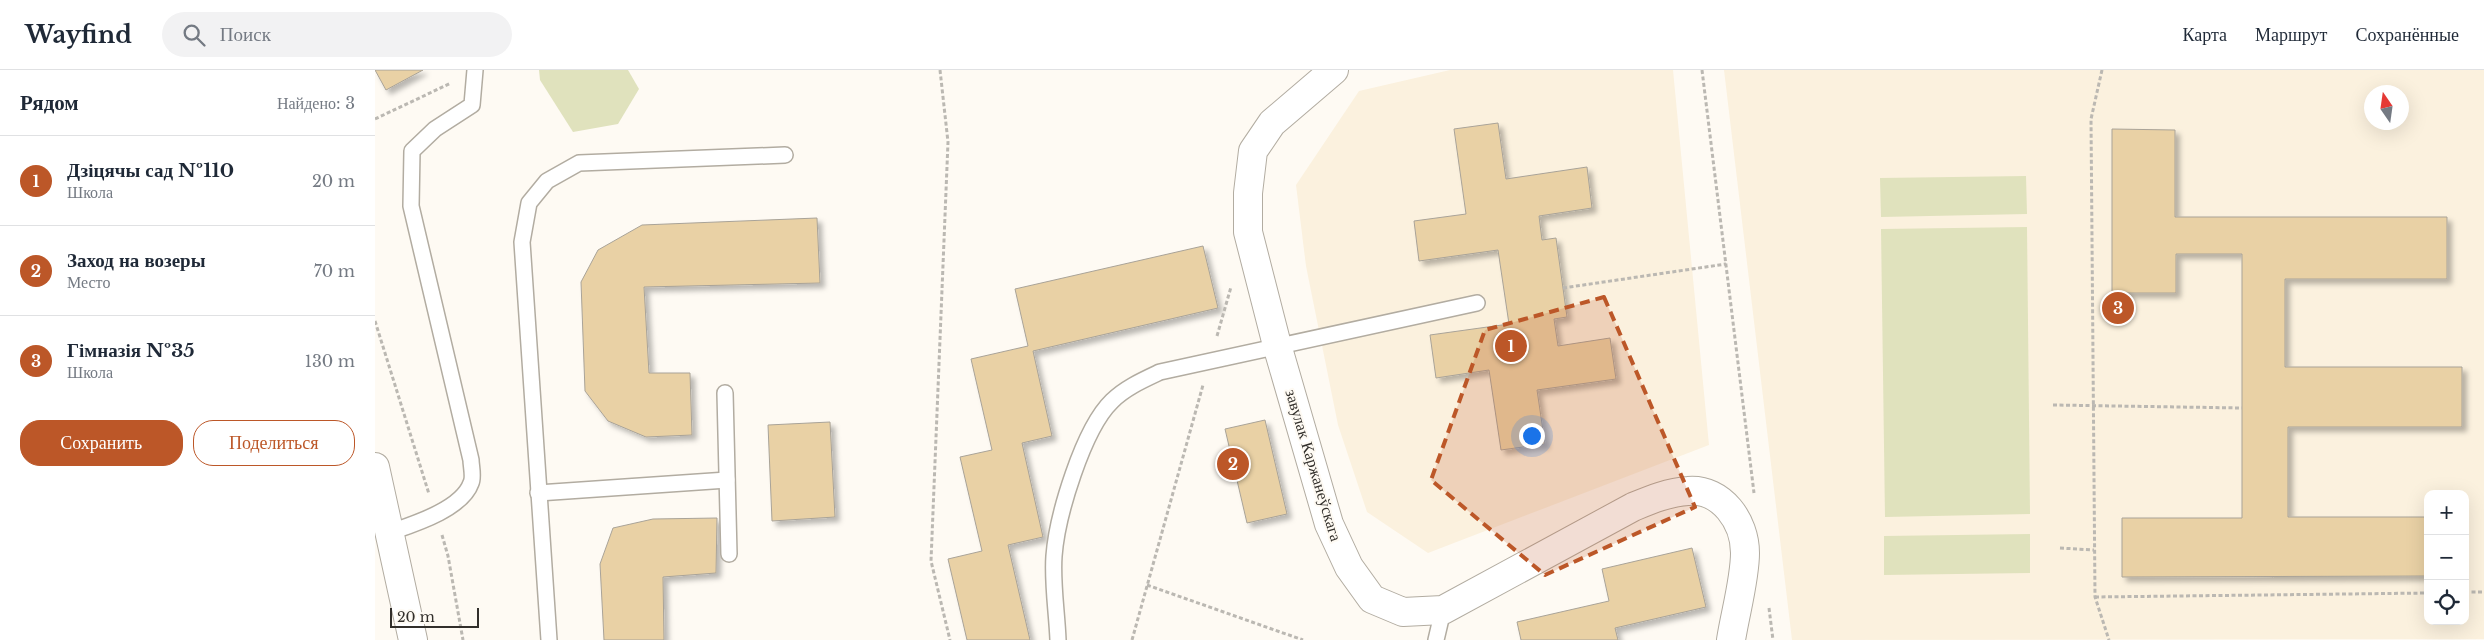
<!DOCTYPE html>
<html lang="ru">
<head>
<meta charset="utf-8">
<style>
  body { margin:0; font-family:"Libre Baskerville",serif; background:#f2f2f3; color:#1f2937 }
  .controls { position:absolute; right:15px; bottom:15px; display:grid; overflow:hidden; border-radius:10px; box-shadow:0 5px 20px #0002 }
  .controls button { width:45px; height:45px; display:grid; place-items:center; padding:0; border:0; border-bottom:1px solid #e0e1e3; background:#fff; color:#1f2937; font:25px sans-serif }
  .compass { position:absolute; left:1989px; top:15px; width:45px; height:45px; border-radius:50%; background:#fff; box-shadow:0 5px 20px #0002; rotate:347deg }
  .scale { position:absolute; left:15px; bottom:12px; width:89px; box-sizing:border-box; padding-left:5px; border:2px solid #322f2b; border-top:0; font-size:14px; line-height:18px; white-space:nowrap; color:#322f2b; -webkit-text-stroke:4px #fefaf3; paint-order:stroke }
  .you { position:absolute; left:1156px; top:365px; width:18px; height:18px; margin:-12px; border:4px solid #fff; border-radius:50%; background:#1a73e8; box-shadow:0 0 0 8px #1a73e833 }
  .badge { display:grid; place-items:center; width:32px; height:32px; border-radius:50%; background:#bc5728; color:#fff; font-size:16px; font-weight:700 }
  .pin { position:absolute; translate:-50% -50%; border:2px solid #fff; box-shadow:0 1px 5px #0006 }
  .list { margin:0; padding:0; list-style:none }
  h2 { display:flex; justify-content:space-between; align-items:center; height:65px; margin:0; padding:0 20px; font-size:21px }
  h2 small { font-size:16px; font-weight:400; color:#747a83 }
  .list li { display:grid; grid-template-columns:32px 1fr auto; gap:15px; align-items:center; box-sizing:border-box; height:90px; padding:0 20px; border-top:1px solid #e0e1e3 }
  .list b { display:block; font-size:19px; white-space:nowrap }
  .list p { margin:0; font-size:16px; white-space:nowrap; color:#747a83 }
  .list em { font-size:16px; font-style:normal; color:#747a83 }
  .actions { display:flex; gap:10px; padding:15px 20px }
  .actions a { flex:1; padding:11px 0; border:1px solid #bc5728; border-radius:20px; text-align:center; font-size:18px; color:#bc5728 }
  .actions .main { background:#bc5728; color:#fff }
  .icon { flex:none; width:28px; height:28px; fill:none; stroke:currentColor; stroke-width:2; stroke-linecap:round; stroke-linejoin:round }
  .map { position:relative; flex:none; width:2109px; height:570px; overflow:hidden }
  header { display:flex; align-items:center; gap:30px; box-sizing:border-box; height:70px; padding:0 25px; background:#fff; border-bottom:1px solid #e0e1e3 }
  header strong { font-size:24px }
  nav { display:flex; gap:28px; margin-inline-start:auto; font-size:18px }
  .search { width:350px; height:45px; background:#f2f2f3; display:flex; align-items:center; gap:12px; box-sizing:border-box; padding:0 18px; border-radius:28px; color:#747a83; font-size:19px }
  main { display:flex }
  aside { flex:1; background:#fff }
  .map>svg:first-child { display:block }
  .built { fill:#fbf1de; fill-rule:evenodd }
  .green { fill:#e0e2bd }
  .building { fill:#e9d1a5; stroke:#a9a398; filter:url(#shadow) }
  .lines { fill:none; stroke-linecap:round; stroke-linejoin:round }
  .service-casing { stroke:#b2aca1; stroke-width:18 }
  .minor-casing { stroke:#b2aca1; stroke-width:30 }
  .path { stroke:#bbb8b2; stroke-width:3; stroke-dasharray:4 2.5; stroke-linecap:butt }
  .service { stroke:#fff; stroke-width:15 }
  .minor { stroke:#fff; stroke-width:28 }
  .marked { fill:#bc5728; fill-opacity:0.2; stroke:#bc5728; stroke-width:4; stroke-dasharray:10 6; stroke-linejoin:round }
  .labels { text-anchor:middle; stroke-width:4; stroke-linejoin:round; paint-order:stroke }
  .street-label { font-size:16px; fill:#322f2b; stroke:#fefaf3 }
</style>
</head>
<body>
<header>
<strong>Wayfind</strong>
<div class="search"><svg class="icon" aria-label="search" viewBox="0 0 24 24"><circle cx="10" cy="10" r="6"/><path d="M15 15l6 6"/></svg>Поиск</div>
<nav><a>Карта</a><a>Маршрут</a><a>Сохранённые</a></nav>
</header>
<main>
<aside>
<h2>Рядом<small>Найдено: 3</small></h2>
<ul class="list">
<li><span class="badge">1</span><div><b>Дзіцячы сад №110</b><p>Школа</p></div><em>20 m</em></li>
<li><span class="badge">2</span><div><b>Заход на возеры</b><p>Место</p></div><em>70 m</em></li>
<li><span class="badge">3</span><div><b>Гімназія №35</b><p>Школа</p></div><em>130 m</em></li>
</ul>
<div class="actions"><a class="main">Сохранить</a><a>Поделиться</a></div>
</aside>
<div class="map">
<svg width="2109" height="570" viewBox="0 0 2109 570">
  <defs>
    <filter id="shadow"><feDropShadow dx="4.5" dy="4.5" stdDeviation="2.5" flood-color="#0004"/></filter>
  </defs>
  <rect width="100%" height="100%" fill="#fefaf3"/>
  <g class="built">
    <polygon points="1075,0 1298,0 1334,375 1053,483 992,442 963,355 931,196 921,115 984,21"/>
    <path d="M1349,0H2109V569L1417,570ZM1996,22H2026V52H1996ZM2053,424H2090V551H2053Z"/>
  </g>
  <g class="green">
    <polygon points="164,0 253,0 264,19 243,54 198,62 165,10"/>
    <polygon points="1651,106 1652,144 1506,147 1505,108"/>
    <polygon points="1652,157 1655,444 1510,447 1506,159"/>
    <polygon points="1655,464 1655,503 1509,505 1509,466"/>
  </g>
  <g class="building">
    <polygon points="0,0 48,0 11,20"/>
    <polygon points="1123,53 1131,109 1212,97 1217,138 1164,146 1167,170 1181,168 1192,247 1179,249 1183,276 1235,268 1241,309 1162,320 1170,374 1126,380 1114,300 1061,308 1055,265 1134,254 1123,180 1044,191 1039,151 1091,144 1079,59"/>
    <polygon points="1737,59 1800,60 1800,147 2072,147 2072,209 1910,209 1910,297 2087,297 2087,357 1913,357 1913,447 2053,447 2053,506 1747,507 1747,448 1867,448 1867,184 1801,184 1801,223 1737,223"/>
    <polygon points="442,148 445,213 269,217 274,303 315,303 317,365 271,367 233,351 210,321 206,212 223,180 267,155"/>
    <polygon points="828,176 843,238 658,281 677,366 647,373 668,467 633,475 655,570 592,570 573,489 607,481 585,387 617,380 596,289 653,276 640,219"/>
    <polygon points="890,350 912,444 872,453 850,359"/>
    <polygon points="455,352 460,447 397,451 393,355"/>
    <polygon points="342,448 341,503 288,507 289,570 229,570 225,494 238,458 278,449"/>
    <polygon points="1317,478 1331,537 1240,558 1243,570 1146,570 1142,552 1234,531 1227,499"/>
  </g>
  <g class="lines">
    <defs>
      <g id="service">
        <polyline points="350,323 354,484"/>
        <polyline points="163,423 352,410"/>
        <path d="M16,462C39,454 87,439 96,413C99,407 96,396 96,390L36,136L37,81L60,59L97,35L100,0"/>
        <polyline points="174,570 147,172 154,133 172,111 204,93 410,85"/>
        <path d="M683,570C682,543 677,513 679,486C682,446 708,359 737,331C750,318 768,310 785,302L1102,233"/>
        <polyline points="1061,570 1068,540"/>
      </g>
      <g id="minor">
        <path d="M959,0L897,53L878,81L873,123V162L902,275L954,454L974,497L997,529L1028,542L1068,540L1258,437C1275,430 1294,422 1313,421C1347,418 1370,452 1370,483C1370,509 1360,544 1356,570"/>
        <polyline points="0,397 38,570"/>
      </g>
    </defs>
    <use href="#service" class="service-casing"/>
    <use href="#minor" class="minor-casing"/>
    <g class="path">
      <polyline points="565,0 573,72 556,491 575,570"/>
      <polyline points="1327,0 1379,423"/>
      <polyline points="1727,0 1716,49 1720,527 1734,570"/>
      <polyline points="0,49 76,13"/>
      <polyline points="1188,218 1351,194"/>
      <polyline points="0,251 54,424"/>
      <polyline points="842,266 856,217"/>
      <polyline points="1678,335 1867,338"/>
      <polyline points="67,465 73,486 88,570"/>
      <polyline points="1685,478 1719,480"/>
      <polyline points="772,515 928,570"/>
      <polyline points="2090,522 2109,522"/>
      <polyline points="1720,527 2053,523"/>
      <polyline points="1394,538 1398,570"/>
      <polyline points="757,570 828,315"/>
    </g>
    <use href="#service" class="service"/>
    <use href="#minor" class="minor"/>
  </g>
  <path class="marked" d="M1229,227L1320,437L1170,505L1056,410L1110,260Z"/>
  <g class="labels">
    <g class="street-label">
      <text transform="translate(939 395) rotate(73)" y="6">завулак Каржанеўскага</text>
    </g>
  </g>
</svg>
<div class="controls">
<button>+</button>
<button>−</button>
<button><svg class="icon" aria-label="locate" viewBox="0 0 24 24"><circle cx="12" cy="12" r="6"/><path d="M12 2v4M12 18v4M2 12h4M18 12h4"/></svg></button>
</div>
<svg class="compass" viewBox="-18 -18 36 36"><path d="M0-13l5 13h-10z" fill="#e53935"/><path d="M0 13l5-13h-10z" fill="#747a83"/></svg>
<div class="scale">20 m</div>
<div class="you"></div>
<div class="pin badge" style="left:1136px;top:276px">1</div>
<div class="pin badge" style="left:858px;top:394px">2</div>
<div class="pin badge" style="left:1743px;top:238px">3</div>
</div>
</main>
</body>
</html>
